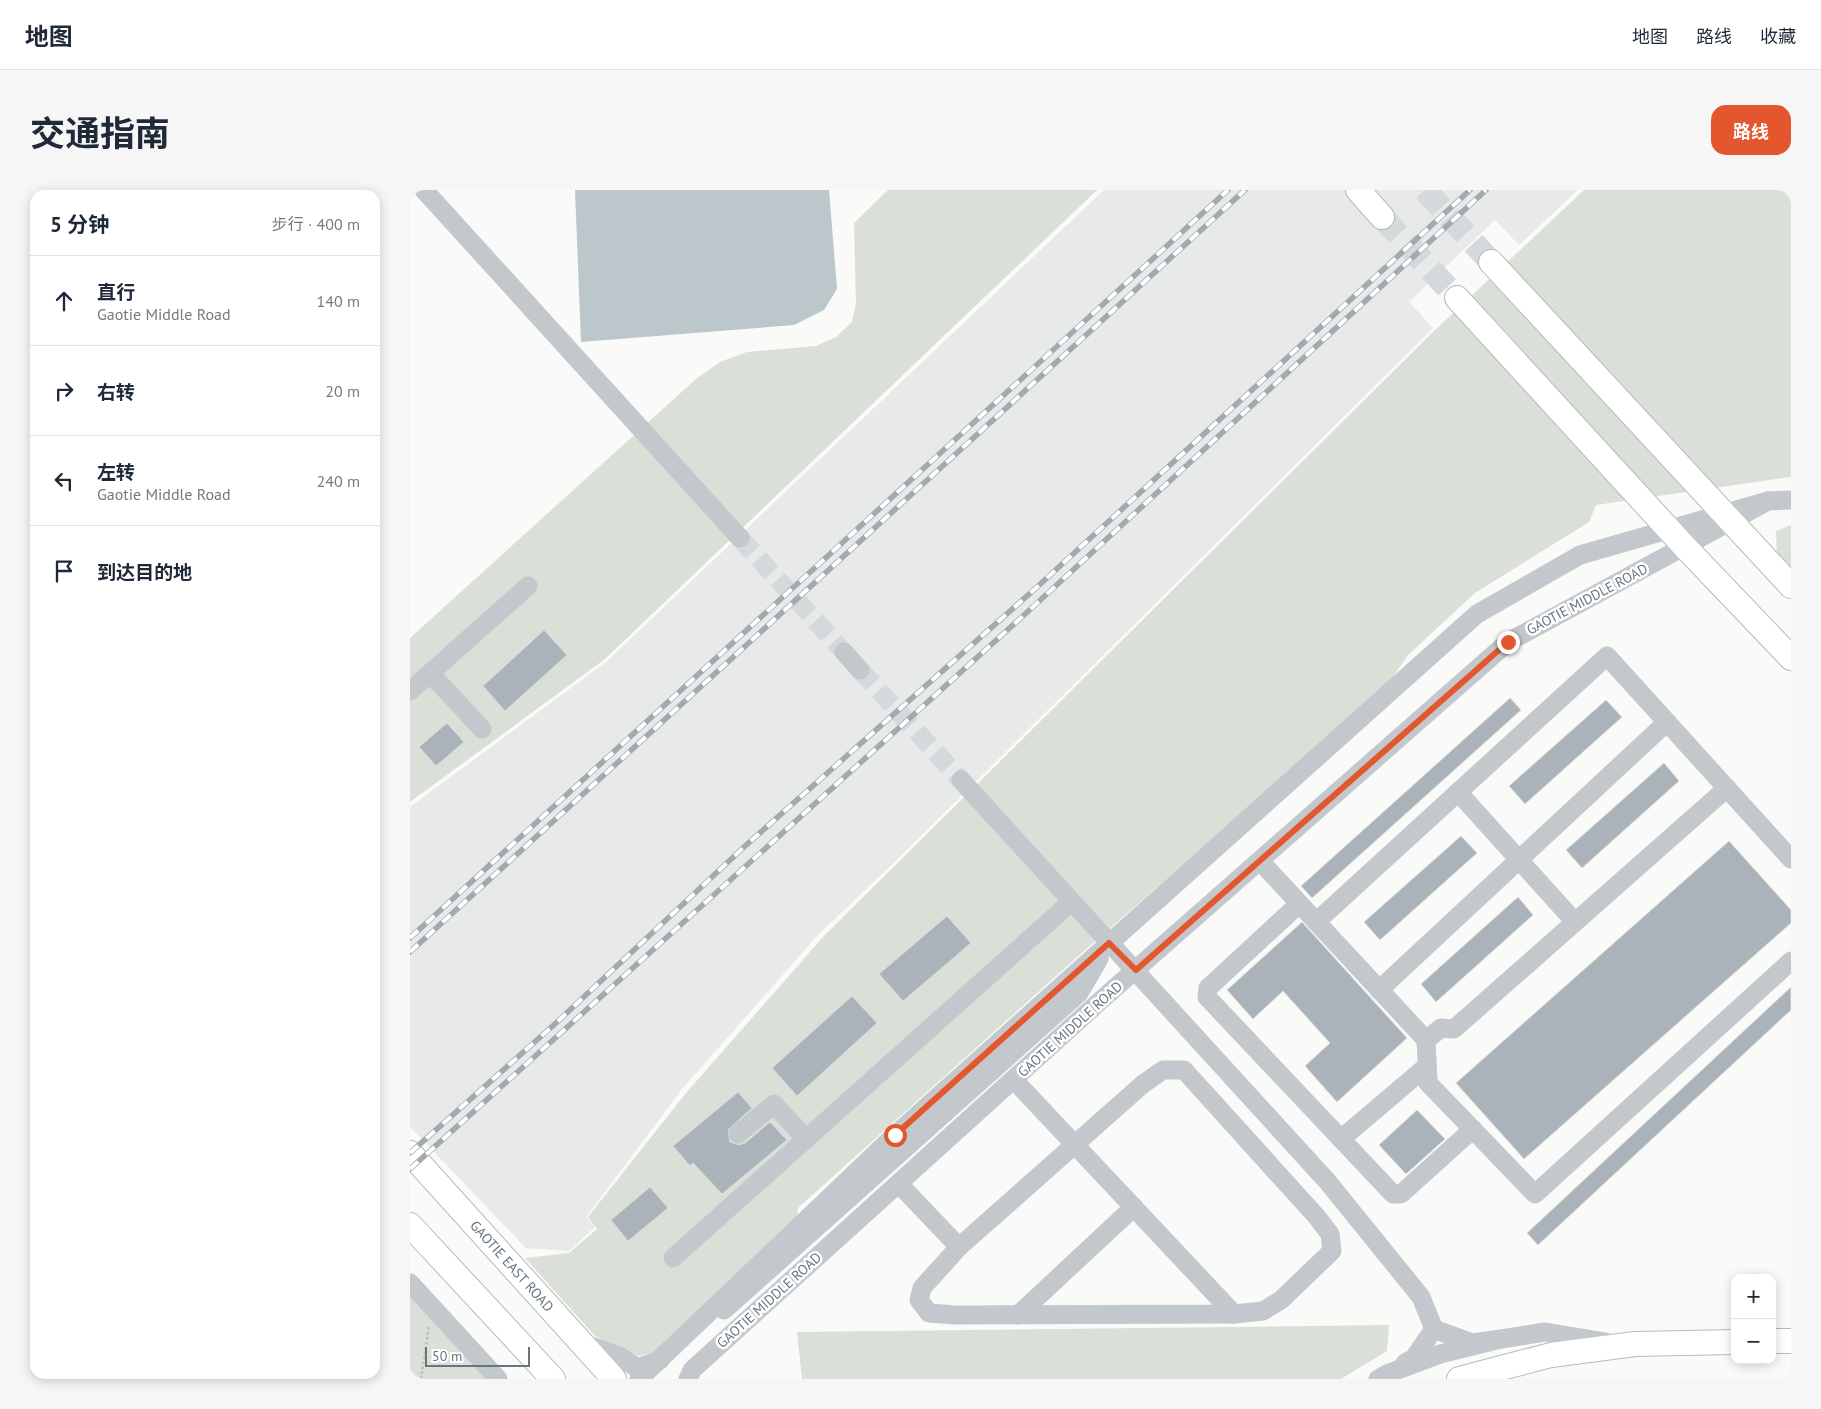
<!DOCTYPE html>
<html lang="zh">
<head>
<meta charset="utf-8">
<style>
  body { margin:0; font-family:"PT Sans","Noto Sans SC",sans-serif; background:#f6f6f7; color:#1f2937 }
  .controls { position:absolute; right:15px; bottom:15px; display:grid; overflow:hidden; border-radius:10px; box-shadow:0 2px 12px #0003 }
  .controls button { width:45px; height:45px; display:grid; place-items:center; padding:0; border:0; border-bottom:1px solid #e0e1e3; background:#fff; color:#1f2937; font:25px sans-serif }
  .scale { position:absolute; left:15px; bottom:12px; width:105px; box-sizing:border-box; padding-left:5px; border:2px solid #657683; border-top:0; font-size:14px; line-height:18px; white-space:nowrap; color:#657683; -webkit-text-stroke:4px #fff; paint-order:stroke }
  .stop { position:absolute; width:15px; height:15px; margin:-11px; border:4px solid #e4572e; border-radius:50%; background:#fff }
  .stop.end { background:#e4572e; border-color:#fff; box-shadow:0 1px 5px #0008 }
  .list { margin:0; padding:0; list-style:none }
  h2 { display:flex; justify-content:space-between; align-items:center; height:65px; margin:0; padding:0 20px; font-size:21px }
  h2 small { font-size:16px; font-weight:400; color:#747a83 }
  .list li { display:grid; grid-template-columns:32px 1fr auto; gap:15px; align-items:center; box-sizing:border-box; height:90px; padding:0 20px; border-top:1px solid #e0e1e3 }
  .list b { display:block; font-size:19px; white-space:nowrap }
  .list p { margin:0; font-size:16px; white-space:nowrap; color:#747a83 }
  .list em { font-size:16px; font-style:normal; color:#747a83 }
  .icon { flex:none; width:28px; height:28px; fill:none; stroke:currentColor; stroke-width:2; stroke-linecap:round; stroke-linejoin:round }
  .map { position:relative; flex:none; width:1381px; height:1189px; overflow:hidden; border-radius:15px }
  header { display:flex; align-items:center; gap:30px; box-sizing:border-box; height:70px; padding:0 25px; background:#fff; border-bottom:1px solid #e0e1e3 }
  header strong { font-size:24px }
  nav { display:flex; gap:28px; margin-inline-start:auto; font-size:18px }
  .intro { display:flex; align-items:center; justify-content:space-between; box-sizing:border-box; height:120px; padding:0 30px }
  h1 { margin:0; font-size:35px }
  .button { padding:12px 22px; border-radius:15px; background:#e4572e; color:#fff; font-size:18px; font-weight:700 }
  main { display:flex; gap:30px; padding:0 30px }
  aside { flex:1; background:#fff; border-radius:15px; box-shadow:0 2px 12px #0003 }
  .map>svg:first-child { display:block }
  .built { fill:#e8e9e9 }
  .green { fill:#dadfd7 }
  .water { fill:#bbc7cb }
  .building { fill:#aab3b9; stroke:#dcdcda }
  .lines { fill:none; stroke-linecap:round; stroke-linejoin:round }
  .minor-tunnel { stroke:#d5d9db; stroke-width:19; stroke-dasharray:19 9; stroke-linecap:butt }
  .major-tunnel { stroke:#d5d9db; stroke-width:24; stroke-dasharray:24 12; stroke-linecap:butt }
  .major-casing { stroke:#b5babe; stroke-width:26 }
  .path { stroke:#bbbfc2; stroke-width:2.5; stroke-dasharray:2.5 2.5; stroke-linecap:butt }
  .minor { stroke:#c3c8cc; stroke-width:19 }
  .major { stroke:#fff; stroke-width:24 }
  .rail-casing { stroke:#a2aab0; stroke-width:5.5 }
  .rail { stroke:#fff; stroke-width:4; stroke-dasharray:11; stroke-linecap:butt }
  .minor-bridge { stroke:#c3c8cc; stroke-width:19 }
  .route { stroke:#e4572e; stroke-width:6 }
  .labels { text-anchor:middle; stroke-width:5; stroke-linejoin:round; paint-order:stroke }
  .street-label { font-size:14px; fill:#657683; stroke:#fff }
</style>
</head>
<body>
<header>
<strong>地图</strong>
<nav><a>地图</a><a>路线</a><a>收藏</a></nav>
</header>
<div class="intro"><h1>交通指南</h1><a class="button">路线</a></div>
<main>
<aside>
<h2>5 分钟<small>步行 · 400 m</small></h2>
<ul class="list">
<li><svg class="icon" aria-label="ahead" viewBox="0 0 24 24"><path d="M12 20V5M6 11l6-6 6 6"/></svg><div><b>直行</b><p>Gaotie Middle Road</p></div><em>140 m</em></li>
<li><svg class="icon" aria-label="right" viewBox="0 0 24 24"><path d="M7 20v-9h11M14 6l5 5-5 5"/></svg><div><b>右转</b></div><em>20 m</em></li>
<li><svg class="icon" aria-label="left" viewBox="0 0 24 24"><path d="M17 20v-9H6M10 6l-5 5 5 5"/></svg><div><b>左转</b><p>Gaotie Middle Road</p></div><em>240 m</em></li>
<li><svg class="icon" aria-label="arrive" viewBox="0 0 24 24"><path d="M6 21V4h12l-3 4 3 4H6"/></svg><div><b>到达目的地</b></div></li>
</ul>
</aside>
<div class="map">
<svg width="1381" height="1189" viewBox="0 0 1381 1189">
  <rect width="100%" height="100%" fill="#fafaf8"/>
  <polygon class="built" points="694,0 1168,0 1109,55 1085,30 999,112 1023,138 500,657 408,745 272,899 176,1027 185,1037 159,1061 116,1058 0,937 0,617 196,472"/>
  <g class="green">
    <polygon points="478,0 687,0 195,469 0,612 0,448 286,189 310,172 337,162 406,156 426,147 442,132 446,114 444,33"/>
    <polygon points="1174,0 1381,0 1381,287 1186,315 1179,332 1065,403 998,465 976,497 666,768 388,1018 387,1030 246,1162 223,1167 185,1146 115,1068 159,1063 187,1039 178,1027 276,903 414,746 1024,141"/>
    <polygon points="1381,335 1381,384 1367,368 1366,341"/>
    <polygon points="0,1107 75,1189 0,1189"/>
    <polygon points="979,1135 977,1161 931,1189 392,1189 387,1142"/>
  </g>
  <polygon class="water" points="165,0 419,0 427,99 414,120 384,135 171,152"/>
  <g class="building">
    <polygon points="134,440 157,465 95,521 73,496"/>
    <polygon points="1100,508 1111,520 902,708 891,696"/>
    <polygon points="1196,510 1212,527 1115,614 1099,596"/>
    <polygon points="37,533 54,552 26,576 9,557"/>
    <polygon points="1254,573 1269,591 1172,678 1156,660"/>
    <polygon points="1051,646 1067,663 970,750 954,732"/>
    <polygon points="1319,651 1381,720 1381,733 1114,969 1046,893"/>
    <polygon points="1108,707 1123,725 1026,812 1011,794"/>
    <polygon points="537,726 561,753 493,811 469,784"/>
    <polygon points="892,732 997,848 927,912 895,876 920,853 873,801 843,829 817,800"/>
    <polygon points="1381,797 1381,820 1128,1055 1117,1043"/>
    <polygon points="442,806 467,833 387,906 362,878"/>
    <polygon points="328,902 342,918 318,940 320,952 329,955 335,953 360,932 377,950 312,1004 283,973 280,976 263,956"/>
    <polygon points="1007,920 1035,949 996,984 969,955"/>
    <polygon points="240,997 258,1018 218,1051 201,1030"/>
  </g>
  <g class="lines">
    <g class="minor-tunnel">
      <polyline points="330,348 434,462"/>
      <polyline points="450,480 551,590"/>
    </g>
    <g class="major-tunnel">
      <polyline points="1015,0 1081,72"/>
      <polyline points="972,27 1047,108"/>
    </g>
    <defs>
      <g id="major">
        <polyline points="948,0 972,27"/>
        <polyline points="1081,72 1381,396"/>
        <polyline points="1047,108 1274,356 1381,468"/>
        <polyline points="0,963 204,1189"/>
        <polyline points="0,1035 143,1189"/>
        <polyline points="1362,1151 1381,1151"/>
        <polyline points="1049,1189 1141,1165 1225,1154 1325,1152"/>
      </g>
    </defs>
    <use href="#major" class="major-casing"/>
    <polyline class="path" points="11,1189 19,1136"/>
    <g class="minor">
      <polyline points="14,0 330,348"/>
      <polyline points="434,462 450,480"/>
      <polyline points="20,483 72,539"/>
      <polyline points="0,501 118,396"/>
      <polyline points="551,590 917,991 1011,1107 1024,1139 1062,1153 1091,1149"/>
      <polyline points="1048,602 1165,732"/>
      <polyline points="850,671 1016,850 1018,893 1125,1004 1381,771"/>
      <polyline points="889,714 798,798 797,807 983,1004 991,1004 1063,939"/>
      <polyline points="906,732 1197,466 1381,669"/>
      <polyline points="969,800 1257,532"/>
      <polyline points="1016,850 1031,838 1044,839 1317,598"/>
      <polygon points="753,880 774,880 907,1027 920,1044 922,1061 871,1110 853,1121 824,1124 546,1125 519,1123 509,1110 512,1098 549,1057 733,894"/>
      <polyline points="604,890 824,1124"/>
      <polyline points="328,944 364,914 396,949"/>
      <polyline points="485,945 1067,424 1170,365 1358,311 1381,310"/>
      <polyline points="931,949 1017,876"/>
      <polyline points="489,994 549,1057"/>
      <polyline points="263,1068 661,712"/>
      <polyline points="0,1093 88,1189"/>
      <polyline points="314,1120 669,803 689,769"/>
      <polyline points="608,1125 724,1017"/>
      <polyline points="172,1153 209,1166 227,1178 250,1170"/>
      <polyline points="995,1173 1004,1168 1024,1139"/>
      <polyline points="278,1189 282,1180 690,811 1098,452 1358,311"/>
      <polyline points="968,1189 977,1184 1030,1164 1091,1149 1135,1142 1196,1152"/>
    </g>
    <use href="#major" class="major"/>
    <defs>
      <g id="rail">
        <polyline points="0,748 818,0"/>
        <polyline points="0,762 835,0"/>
        <polyline points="0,963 146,833 334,657 626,398 1060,0"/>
        <polyline points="0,979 613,426 1076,0"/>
      </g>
    </defs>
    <use href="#rail" class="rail-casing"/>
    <use href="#rail" class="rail"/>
    <polyline class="minor-bridge" points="229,1189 485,945"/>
  </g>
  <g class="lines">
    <polyline class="route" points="485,945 699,753 726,780 1098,452"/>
  </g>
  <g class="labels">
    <g class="street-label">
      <text transform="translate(1177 409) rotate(-28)" y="5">GAOTIE MIDDLE ROAD</text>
      <text transform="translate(660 839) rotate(-42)" y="5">GAOTIE MIDDLE ROAD</text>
      <text transform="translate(102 1076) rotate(48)" y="5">GAOTIE EAST ROAD</text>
      <text transform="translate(359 1110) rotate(-42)" y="5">GAOTIE MIDDLE ROAD</text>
    </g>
  </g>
</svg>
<div class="controls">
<button>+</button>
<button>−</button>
</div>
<div class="scale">50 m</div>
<div class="stop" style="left:485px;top:945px"></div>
<div class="stop end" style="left:1098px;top:452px"></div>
</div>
</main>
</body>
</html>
